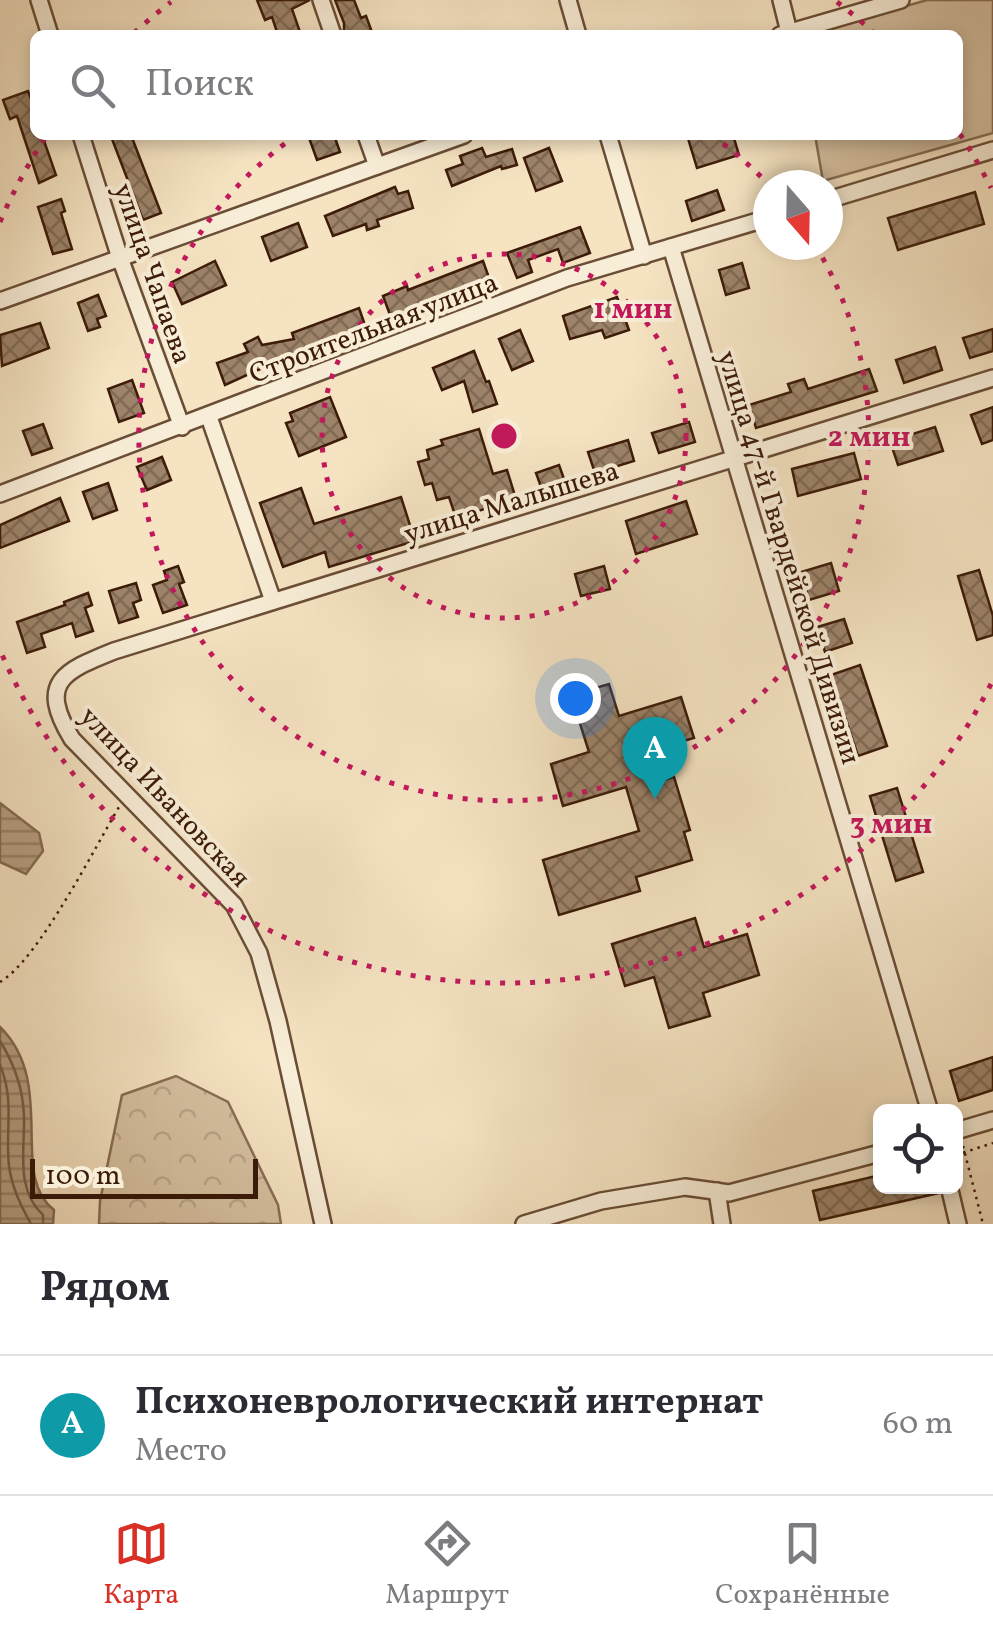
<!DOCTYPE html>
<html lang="ru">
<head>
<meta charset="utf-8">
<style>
  body { margin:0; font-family:Vollkorn,serif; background:#f2f2f3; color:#2b2b33 }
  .controls { position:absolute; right:30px; bottom:30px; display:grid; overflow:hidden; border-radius:15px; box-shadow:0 5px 15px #0003 }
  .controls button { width:90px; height:90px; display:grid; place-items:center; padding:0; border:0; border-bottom:2px solid #e1e1e2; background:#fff; color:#2b2b33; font:50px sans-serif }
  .compass { position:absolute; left:753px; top:170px; width:90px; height:90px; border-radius:50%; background:#fff; box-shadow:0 5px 15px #0003; rotate:160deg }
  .scale { position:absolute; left:30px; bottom:25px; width:228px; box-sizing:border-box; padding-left:10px; border:5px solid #3c1b08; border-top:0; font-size:28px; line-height:35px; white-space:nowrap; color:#3c1b08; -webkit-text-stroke:8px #f8edd7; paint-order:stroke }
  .you { position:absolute; left:575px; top:698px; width:35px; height:35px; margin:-25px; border:8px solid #fff; border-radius:50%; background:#1a73e8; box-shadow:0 0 0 15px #1a73e833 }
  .badge { display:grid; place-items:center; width:65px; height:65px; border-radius:50%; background:#d93025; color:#fff; font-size:32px; font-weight:700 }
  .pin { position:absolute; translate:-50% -82px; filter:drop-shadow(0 2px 5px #0008) }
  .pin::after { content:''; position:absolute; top:52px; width:35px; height:30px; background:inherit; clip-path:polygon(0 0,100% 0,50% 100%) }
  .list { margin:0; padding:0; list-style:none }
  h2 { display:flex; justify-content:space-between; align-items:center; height:130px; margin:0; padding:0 40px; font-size:42px }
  h2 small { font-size:32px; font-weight:400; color:#7c7c81 }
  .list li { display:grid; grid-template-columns:65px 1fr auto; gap:30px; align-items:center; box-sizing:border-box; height:140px; padding:0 40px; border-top:2px solid #e1e1e2 }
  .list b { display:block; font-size:38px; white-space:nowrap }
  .list p { margin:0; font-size:32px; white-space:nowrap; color:#7c7c81 }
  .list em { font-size:32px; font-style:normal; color:#7c7c81 }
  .icon { flex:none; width:55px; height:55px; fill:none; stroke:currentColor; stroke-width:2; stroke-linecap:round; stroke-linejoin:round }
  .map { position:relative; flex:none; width:993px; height:1224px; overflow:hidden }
  .search { position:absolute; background:#fff; box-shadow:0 5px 15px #0003; left:30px; right:30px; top:30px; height:110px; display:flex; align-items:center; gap:25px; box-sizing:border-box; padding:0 35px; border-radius:15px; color:#7c7c81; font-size:38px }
  .sheet { height:270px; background:#fff }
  nav { display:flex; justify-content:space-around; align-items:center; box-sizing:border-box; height:140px; border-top:2px solid #e1e1e2; background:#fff; font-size:28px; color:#7c7c81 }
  nav a { display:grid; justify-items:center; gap:5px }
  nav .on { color:#d93025 }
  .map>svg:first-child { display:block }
  .forest { fill:url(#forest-crowns); stroke:#896e55; stroke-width:2.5 }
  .green { fill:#d6c1a2; stroke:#896e55; stroke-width:2.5 }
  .water { fill:url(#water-rules); stroke:#856a52; stroke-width:2.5 }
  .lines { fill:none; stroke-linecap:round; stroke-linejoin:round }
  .shore { stroke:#795d46; stroke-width:2.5 }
  .building { fill:url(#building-cross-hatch); stroke:#3c1b08; stroke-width:2.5 }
  .minor-casing { stroke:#6a4d36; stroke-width:20 }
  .path { stroke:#3c1b08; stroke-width:2.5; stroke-dasharray:2.5 5; stroke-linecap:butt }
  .minor { stroke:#f8edd7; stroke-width:15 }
  .ring { fill:none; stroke:#c2185b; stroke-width:5; stroke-dasharray:5 10 }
  .labels { text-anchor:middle; stroke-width:8; stroke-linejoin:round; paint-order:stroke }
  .street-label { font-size:28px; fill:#3c1b08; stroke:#f8edd7 }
  .centre { fill:#c2185b; stroke:#f8edd7; stroke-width:5 }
  .ring-label { font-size:30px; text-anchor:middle; font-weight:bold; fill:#c2185b; stroke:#f8edd7; stroke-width:8; stroke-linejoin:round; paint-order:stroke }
</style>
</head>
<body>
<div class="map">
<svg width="993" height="1224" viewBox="0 0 993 1224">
  <defs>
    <pattern id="forest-crowns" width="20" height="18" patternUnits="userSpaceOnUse" patternTransform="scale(2.5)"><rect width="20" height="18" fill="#d6c1a2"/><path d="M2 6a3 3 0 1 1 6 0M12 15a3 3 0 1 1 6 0" fill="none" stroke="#b9a58a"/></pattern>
    <pattern id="water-rules" width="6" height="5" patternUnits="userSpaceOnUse" patternTransform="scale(2.5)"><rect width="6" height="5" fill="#b69f83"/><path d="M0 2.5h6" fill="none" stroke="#958169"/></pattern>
    <pattern id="building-cross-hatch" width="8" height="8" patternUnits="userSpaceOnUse" patternTransform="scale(2.5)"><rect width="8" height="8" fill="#9c8369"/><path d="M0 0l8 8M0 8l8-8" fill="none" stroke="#806a54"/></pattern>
  </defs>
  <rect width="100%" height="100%" fill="#f5e3c2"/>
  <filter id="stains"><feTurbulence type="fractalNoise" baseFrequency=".002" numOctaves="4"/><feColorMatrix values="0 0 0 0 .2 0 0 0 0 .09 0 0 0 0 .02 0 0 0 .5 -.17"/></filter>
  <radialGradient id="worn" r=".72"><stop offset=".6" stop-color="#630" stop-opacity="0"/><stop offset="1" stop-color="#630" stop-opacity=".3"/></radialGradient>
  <polygon class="forest" points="176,1076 228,1102 278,1205 281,1224 99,1224 100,1201 122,1095"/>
  <polygon class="green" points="927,0 993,0 993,133 823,181 815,135 958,135 958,35 806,35"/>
  <g class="water">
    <polygon points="0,803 39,833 43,851 26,874 0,862"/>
    <path d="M0,1027C58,1084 8,1175 54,1210L53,1224H0Z"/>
  </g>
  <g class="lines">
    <g class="shore">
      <path d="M0,1041C15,1065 23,1088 24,1116C25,1150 15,1189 43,1215V1224"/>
      <path d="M0,1065C15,1101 5,1130 9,1166C12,1188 21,1206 31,1224"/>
    </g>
  </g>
  <g class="building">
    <polygon points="257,0 310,0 292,9 301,35 278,35 272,17 265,20"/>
    <polygon points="335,0 354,0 361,18 366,16 373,35 344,35 344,23"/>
    <polygon points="28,91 35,109 35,135 42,135 56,175 39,183 17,116 10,119 3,100"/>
    <polygon points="122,135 131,135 161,213 143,220 112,139"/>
    <polygon points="308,135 334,135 340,152 317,160"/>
    <polygon points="687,135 733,135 739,155 697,168"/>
    <polygon points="482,148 486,157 512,149 517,165 502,169 501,166 452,186 446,170 463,164 460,156"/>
    <polygon points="549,148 562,181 536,191 524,158"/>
    <polygon points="395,187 398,194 408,191 413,208 377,220 379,226 367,230 366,224 333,236 325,216"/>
    <polygon points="717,190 724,210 692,221 686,201"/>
    <polygon points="975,192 984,224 898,250 888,218"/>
    <polygon points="61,199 65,211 61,213 72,249 53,254 38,207"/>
    <polygon points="298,223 307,247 271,261 262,237"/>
    <polygon points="580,227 590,253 563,263 558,249 528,260 532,272 517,278 507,253"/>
    <polygon points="215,261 226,285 182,304 172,282"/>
    <polygon points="483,261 493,289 470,297 469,293 393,323 383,296 407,286 408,290"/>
    <polygon points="742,263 749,288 726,295 719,270"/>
    <polygon points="98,295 106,316 97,319 100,327 88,331 78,303"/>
    <polygon points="617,297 629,330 605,338 602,330 570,339 563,316"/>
    <polygon points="359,308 367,331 345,339 343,336 302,355 300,351 225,385 217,363 248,352 244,344 258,337 262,345 294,339 292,333"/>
    <polygon points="40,323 49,348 2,366 0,335"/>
    <polygon points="993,329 993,351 970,358 963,338"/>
    <polygon points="520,330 533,361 512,370 499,339"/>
    <polygon points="935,347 942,370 904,383 896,360"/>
    <polygon points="474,351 486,382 489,381 497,404 473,412 464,381 442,390 433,368"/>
    <polygon points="869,369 877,391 756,428 749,405 791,392 788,384 804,379 808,389"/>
    <polygon points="132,380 144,413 119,422 108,389"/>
    <polygon points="330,397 346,437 299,456 286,423 293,421 290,413"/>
    <polygon points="993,407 993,440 982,444 971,415"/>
    <polygon points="689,422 695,442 659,453 652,433"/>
    <polygon points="43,424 52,448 32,455 23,431"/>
    <polygon points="935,427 943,451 898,465 890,441"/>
    <polygon points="479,429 493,474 507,470 516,499 456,518 449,497 437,500 432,483 425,485 418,462 429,459 427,450 443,445 441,440"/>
    <polygon points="628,440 634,461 595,473 588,452"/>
    <polygon points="854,453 861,479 798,496 792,469"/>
    <polygon points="162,457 171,480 147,490 137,467"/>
    <polygon points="559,465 568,490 545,498 536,473"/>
    <polygon points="108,483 117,510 93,519 83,492"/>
    <polygon points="301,488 314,524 401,497 415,541 329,567 325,552 283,567 260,503"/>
    <polygon points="60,498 69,521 0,548 0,525"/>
    <polygon points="686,501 697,534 636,554 626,521"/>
    <polygon points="831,563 839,591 809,600 801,572"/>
    <polygon points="178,566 184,582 179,584 187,605 163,613 153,585 167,580 164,571"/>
    <polygon points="604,566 610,589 581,596 575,574"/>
    <polygon points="979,570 993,616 993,635 977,640 958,576"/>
    <polygon points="136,583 141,600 133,603 138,617 119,623 109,591"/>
    <polygon points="88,593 92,605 85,608 93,631 76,637 72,623 41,634 45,647 27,653 17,622 65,605 64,602"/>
    <polygon points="844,619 852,643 825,652 817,627"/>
    <polygon points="860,665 887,746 858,756 831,675"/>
    <polygon points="609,684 619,716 681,697 694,738 643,753 652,783 674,777 690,830 684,832 692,860 636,877 640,891 559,915 543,860 639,831 626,787 563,806 551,764 589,752 571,695"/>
    <polygon points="897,788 923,872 896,881 870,796"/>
    <polygon points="695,918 704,947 747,934 759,975 703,993 710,1016 669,1028 654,977 625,986 612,944"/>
    <polygon points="993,1057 993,1090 959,1101 950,1071"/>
    <polygon points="880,1175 880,1186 938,1186 939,1193 820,1220 813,1191"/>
  </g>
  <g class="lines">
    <defs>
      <g id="minor">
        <polyline points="39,0 50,35"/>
        <polyline points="321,0 333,35"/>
        <polyline points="568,0 578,35"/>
        <polyline points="781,0 789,32"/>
        <polyline points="780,35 901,0"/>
        <polyline points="81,135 120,258 182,427"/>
        <polyline points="366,135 377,166"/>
        <polyline points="608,135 644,256"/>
        <polyline points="828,200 993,150"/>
        <polyline points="671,247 930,1112"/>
        <polyline points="0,301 464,135"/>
        <polyline points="209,417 273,601"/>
        <polyline points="0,494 567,278 768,218"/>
        <polyline points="956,1131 993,1120"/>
        <polyline points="949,1186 958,1224"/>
        <polyline points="717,1191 722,1224"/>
        <path d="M323,1224L278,1021L259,953L234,905L72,739C37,682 64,671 114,651L993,378"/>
        <polyline points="524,1224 601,1201 685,1187 729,1193 880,1153"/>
      </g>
    </defs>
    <use href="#minor" class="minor-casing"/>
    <g class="path">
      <path d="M0,982C38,960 94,849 119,807"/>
      <polyline points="963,1146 983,1224"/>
      <polyline points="956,1155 993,1143"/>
    </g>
    <use href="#minor" class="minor"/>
  </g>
  <g class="ring">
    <circle cx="504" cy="436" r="182"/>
    <path d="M711 135A365 365 0 0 1 769 185M815 245A365 365 0 1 1 297 135"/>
    <path d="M991 684A547 547 0 0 1 0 650M0 222A547 547 0 0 1 45 138M134 33A547 547 0 0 1 171 2M837 2A547 547 0 0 1 874 33M960 134A547 547 0 0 1 991 188"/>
  </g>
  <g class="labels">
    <g class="street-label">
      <text transform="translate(154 273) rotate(71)" y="10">улица Чапаева</text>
      <text transform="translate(373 327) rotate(-21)" y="10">Строительная улица</text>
      <text transform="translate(511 501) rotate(-17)" y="10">улица Малышева</text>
      <text transform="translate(790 557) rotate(73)" y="10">улица 47-й Гвардейской Дивизии</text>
      <text transform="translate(166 796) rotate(47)" y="10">улица Ивановская</text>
    </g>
  </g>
  <circle cx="504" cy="436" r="15" class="centre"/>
  <g class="ring-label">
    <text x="633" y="318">1 мин</text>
    <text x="869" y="446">2 мин</text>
    <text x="891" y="833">3 мин</text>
  </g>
  <rect width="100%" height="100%" filter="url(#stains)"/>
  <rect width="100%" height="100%" fill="url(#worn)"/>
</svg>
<div class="controls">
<button><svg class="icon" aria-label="locate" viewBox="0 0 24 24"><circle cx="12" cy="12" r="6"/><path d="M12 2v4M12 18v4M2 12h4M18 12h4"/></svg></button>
</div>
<svg class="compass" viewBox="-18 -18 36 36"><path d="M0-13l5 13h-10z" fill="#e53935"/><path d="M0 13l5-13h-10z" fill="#7c7c81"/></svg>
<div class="scale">100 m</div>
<div class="you"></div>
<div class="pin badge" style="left:655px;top:799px;background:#0f9aa8">A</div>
<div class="search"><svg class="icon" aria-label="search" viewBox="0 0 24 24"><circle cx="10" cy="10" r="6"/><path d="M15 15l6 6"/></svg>Поиск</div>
</div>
<section class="sheet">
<h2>Рядом<small></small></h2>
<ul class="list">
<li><span class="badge" style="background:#0f9aa8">A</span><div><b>Психоневрологический интернат</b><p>Место</p></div><em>60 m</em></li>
</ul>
</section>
<nav>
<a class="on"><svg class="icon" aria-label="map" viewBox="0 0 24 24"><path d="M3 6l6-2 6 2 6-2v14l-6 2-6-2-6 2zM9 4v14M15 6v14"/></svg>Карта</a>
<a><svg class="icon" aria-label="directions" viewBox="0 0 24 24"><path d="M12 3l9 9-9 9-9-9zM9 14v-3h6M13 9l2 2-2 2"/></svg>Маршрут</a>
<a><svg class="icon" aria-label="saved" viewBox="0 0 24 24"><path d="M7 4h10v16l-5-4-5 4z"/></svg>Сохранённые</a>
</nav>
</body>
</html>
